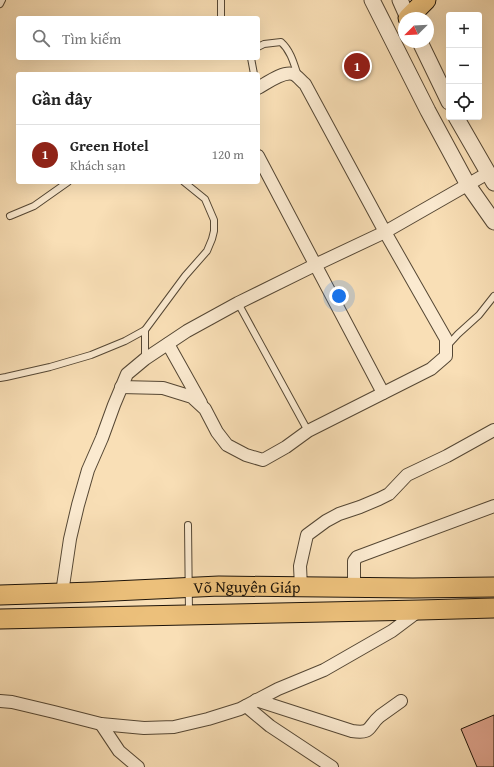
<!DOCTYPE html>
<html lang="vi">
<head>
<meta charset="utf-8">
<style>
  body { margin:0; font-family:"Gentium Book Plus",serif; background:#f2f2f2; color:#222 }
  .controls { position:absolute; right:12px; top:12px; display:grid; overflow:hidden; border-radius:4px; box-shadow:0 4px 16px #0002 }
  .controls button { width:36px; height:36px; display:grid; place-items:center; padding:0; border:0; border-bottom:1px solid #e0e0e0; background:#fff; color:#222; font:20px sans-serif }
  .compass { position:absolute; left:398px; top:12px; width:36px; height:36px; border-radius:50%; background:#fff; box-shadow:0 4px 16px #0002; rotate:246deg }
  .you { position:absolute; left:339px; top:296px; width:14px; height:14px; margin:-10px; border:3px solid #fff; border-radius:50%; background:#1a73e8; box-shadow:0 0 0 6px #1a73e833 }
  .badge { display:grid; place-items:center; width:26px; height:26px; border-radius:50%; background:#8f2418; color:#fff; font-size:13px; font-weight:700 }
  .pin { position:absolute; translate:-50% -50%; border:2px solid #fff; box-shadow:0 1px 4px #0006 }
  .list { margin:0; padding:0; list-style:none }
  h2 { display:flex; justify-content:space-between; align-items:center; height:52px; margin:0; padding:0 16px; font-size:17px }
  h2 small { font-size:13px; font-weight:400; color:#767676 }
  .list li { display:grid; grid-template-columns:26px 1fr auto; gap:12px; align-items:center; box-sizing:border-box; height:60px; padding:0 16px; border-top:1px solid #e0e0e0 }
  .list b { display:block; font-size:15px; white-space:nowrap }
  .list p { margin:0; font-size:13px; white-space:nowrap; color:#767676 }
  .list em { font-size:13px; font-style:normal; color:#767676 }
  .icon { flex:none; width:22px; height:22px; fill:none; stroke:currentColor; stroke-width:2; stroke-linecap:round; stroke-linejoin:round }
  .map { position:relative; flex:none; width:494px; height:767px; overflow:hidden }
  .search { position:absolute; background:#fff; box-shadow:0 4px 16px #0002; left:16px; top:16px; width:244px; height:44px; display:flex; align-items:center; gap:10px; box-sizing:border-box; padding:0 14px; border-radius:4px; color:#767676; font-size:15px }
  .panel { position:absolute; background:#fff; box-shadow:0 4px 16px #0002; left:16px; top:72px; width:244px; height:112px; border-radius:4px }
  .map>svg:first-child { display:block }
  .building { fill:#e4a994; stroke:#1e1409 }
  .lines { fill:none; stroke-linecap:round; stroke-linejoin:round }
  .service-casing { stroke:#554734; stroke-width:8 }
  .minor-casing { stroke:#554734; stroke-width:14 }
  .tertiary-casing { stroke:#554734; stroke-width:17 }
  .primary-casing { stroke:#1e1409; stroke-width:21 }
  .service { stroke:#fbead0; stroke-width:6 }
  .minor { stroke:#fbead0; stroke-width:12 }
  .tertiary { stroke:#fbead0; stroke-width:15 }
  .primary { stroke:#ecc07b; stroke-width:19 }
  .labels { text-anchor:middle; stroke-width:3; stroke-linejoin:round; paint-order:stroke }
  .street-label { font-size:16px; fill:#1e1409; stroke:#fbead0 }
</style>
</head>
<body>
<div class="map">
<svg width="494" height="767" viewBox="0 0 494 767">
  <rect width="100%" height="100%" fill="#f9dfb6"/>
  <filter id="stains"><feTurbulence type="fractalNoise" baseFrequency=".005" numOctaves="4"/><feColorMatrix values="0 0 0 0 .2 0 0 0 0 .09 0 0 0 0 .02 0 0 0 .5 -.17"/></filter>
  <radialGradient id="worn" r=".72"><stop offset=".6" stop-color="#630" stop-opacity="0"/><stop offset="1" stop-color="#630" stop-opacity=".3"/></radialGradient>
  <polygon class="building" points="494,715 494,767 477,767 461,729"/>
  <g class="lines">
    <defs>
      <g id="service">
        <polyline points="0,4 2,0"/>
        <polyline points="221,18 221,0"/>
        <path d="M258,47L264,44L281,42C291,51 294,64 298,76"/>
        <polyline points="251,58 254,74"/>
        <polyline points="10,216 34,206 68,182"/>
        <polyline points="238,303 308,431"/>
        <polyline points="447,346 458,334 479,315 494,296"/>
        <polyline points="145,359 145,330 185,276 207,251 212,239 214,231 214,220 205,199 184,182"/>
        <polyline points="0,378 6,377 50,367 91,355 125,341 145,330"/>
        <polyline points="188,525 189,613"/>
      </g>
      <g id="minor">
        <polyline points="258,156 383,393"/>
        <polyline points="168,344 201,403"/>
        <path d="M121,387L163,388L192,397L205,409L217,432L227,445L246,455L263,460L286,447L308,431L431,369L446,356V339L385,232L305,84C301,81 298,76 293,74C283,71 267,83 258,88"/>
        <polyline points="301,587 300,566 307,535 326,521 339,514 360,507 379,499 389,494 407,475 447,456 494,430"/>
        <polyline points="354,587 354,561 357,557 494,506"/>
        <polyline points="62,593 70,539 78,505 88,470 102,438 114,405 127,374 145,359 187,331 238,303 315,265 385,232 488,173"/>
        <path d="M256,700L352,731C373,734 367,727 380,716C387,711 394,706 401,701"/>
        <polyline points="0,701 12,702 54,712 101,724 144,728 174,727 208,719 240,709 278,689 324,670 392,631 420,610"/>
        <polyline points="246,706 270,726 332,767"/>
        <polyline points="101,724 119,751 138,767"/>
      </g>
      <g id="tertiary">
        <polyline points="372,0 428,111 468,185 494,222"/>
        <polyline points="400,0 408,18"/>
        <polyline points="420,42 449,102"/>
        <polyline points="456,117 494,183"/>
      </g>
      <g id="primary">
        <polyline points="408,18 426,0"/>
        <path id="s1" d="M0,595L93,592L219,586L413,588L494,587"/>
        <polyline points="0,619 420,610 494,608"/>
      </g>
    </defs>
    <use href="#service" class="service-casing"/>
    <use href="#minor" class="minor-casing"/>
    <use href="#tertiary" class="tertiary-casing"/>
    <use href="#primary" class="primary-casing"/>
    <use href="#service" class="service"/>
    <use href="#minor" class="minor"/>
    <use href="#tertiary" class="tertiary"/>
    <use href="#primary" class="primary"/>
  </g>
  <g class="labels">
    <g class="street-label">
      <text dy="6" stroke="none"><textPath href="#s1" startOffset="247">Võ Nguyên Giáp</textPath></text>
    </g>
  </g>
  <rect width="100%" height="100%" filter="url(#stains)"/>
  <rect width="100%" height="100%" fill="url(#worn)"/>
</svg>
<div class="controls">
<button>+</button>
<button>−</button>
<button><svg class="icon" aria-label="locate" viewBox="0 0 24 24"><circle cx="12" cy="12" r="6"/><path d="M12 2v4M12 18v4M2 12h4M18 12h4"/></svg></button>
</div>
<svg class="compass" viewBox="-18 -18 36 36"><path d="M0-13l5 13h-10z" fill="#e53935"/><path d="M0 13l5-13h-10z" fill="#767676"/></svg>
<div class="you"></div>
<div class="pin badge" style="left:357px;top:66px">1</div>
<div class="search"><svg class="icon" aria-label="search" viewBox="0 0 24 24"><circle cx="10" cy="10" r="6"/><path d="M15 15l6 6"/></svg>Tìm kiếm</div>
<section class="panel">
<h2>Gần đây<small></small></h2>
<ul class="list">
<li><span class="badge">1</span><div><b>Green Hotel</b><p>Khách sạn</p></div><em>120 m</em></li>
</ul>
</section>
</div>
</body>
</html>
